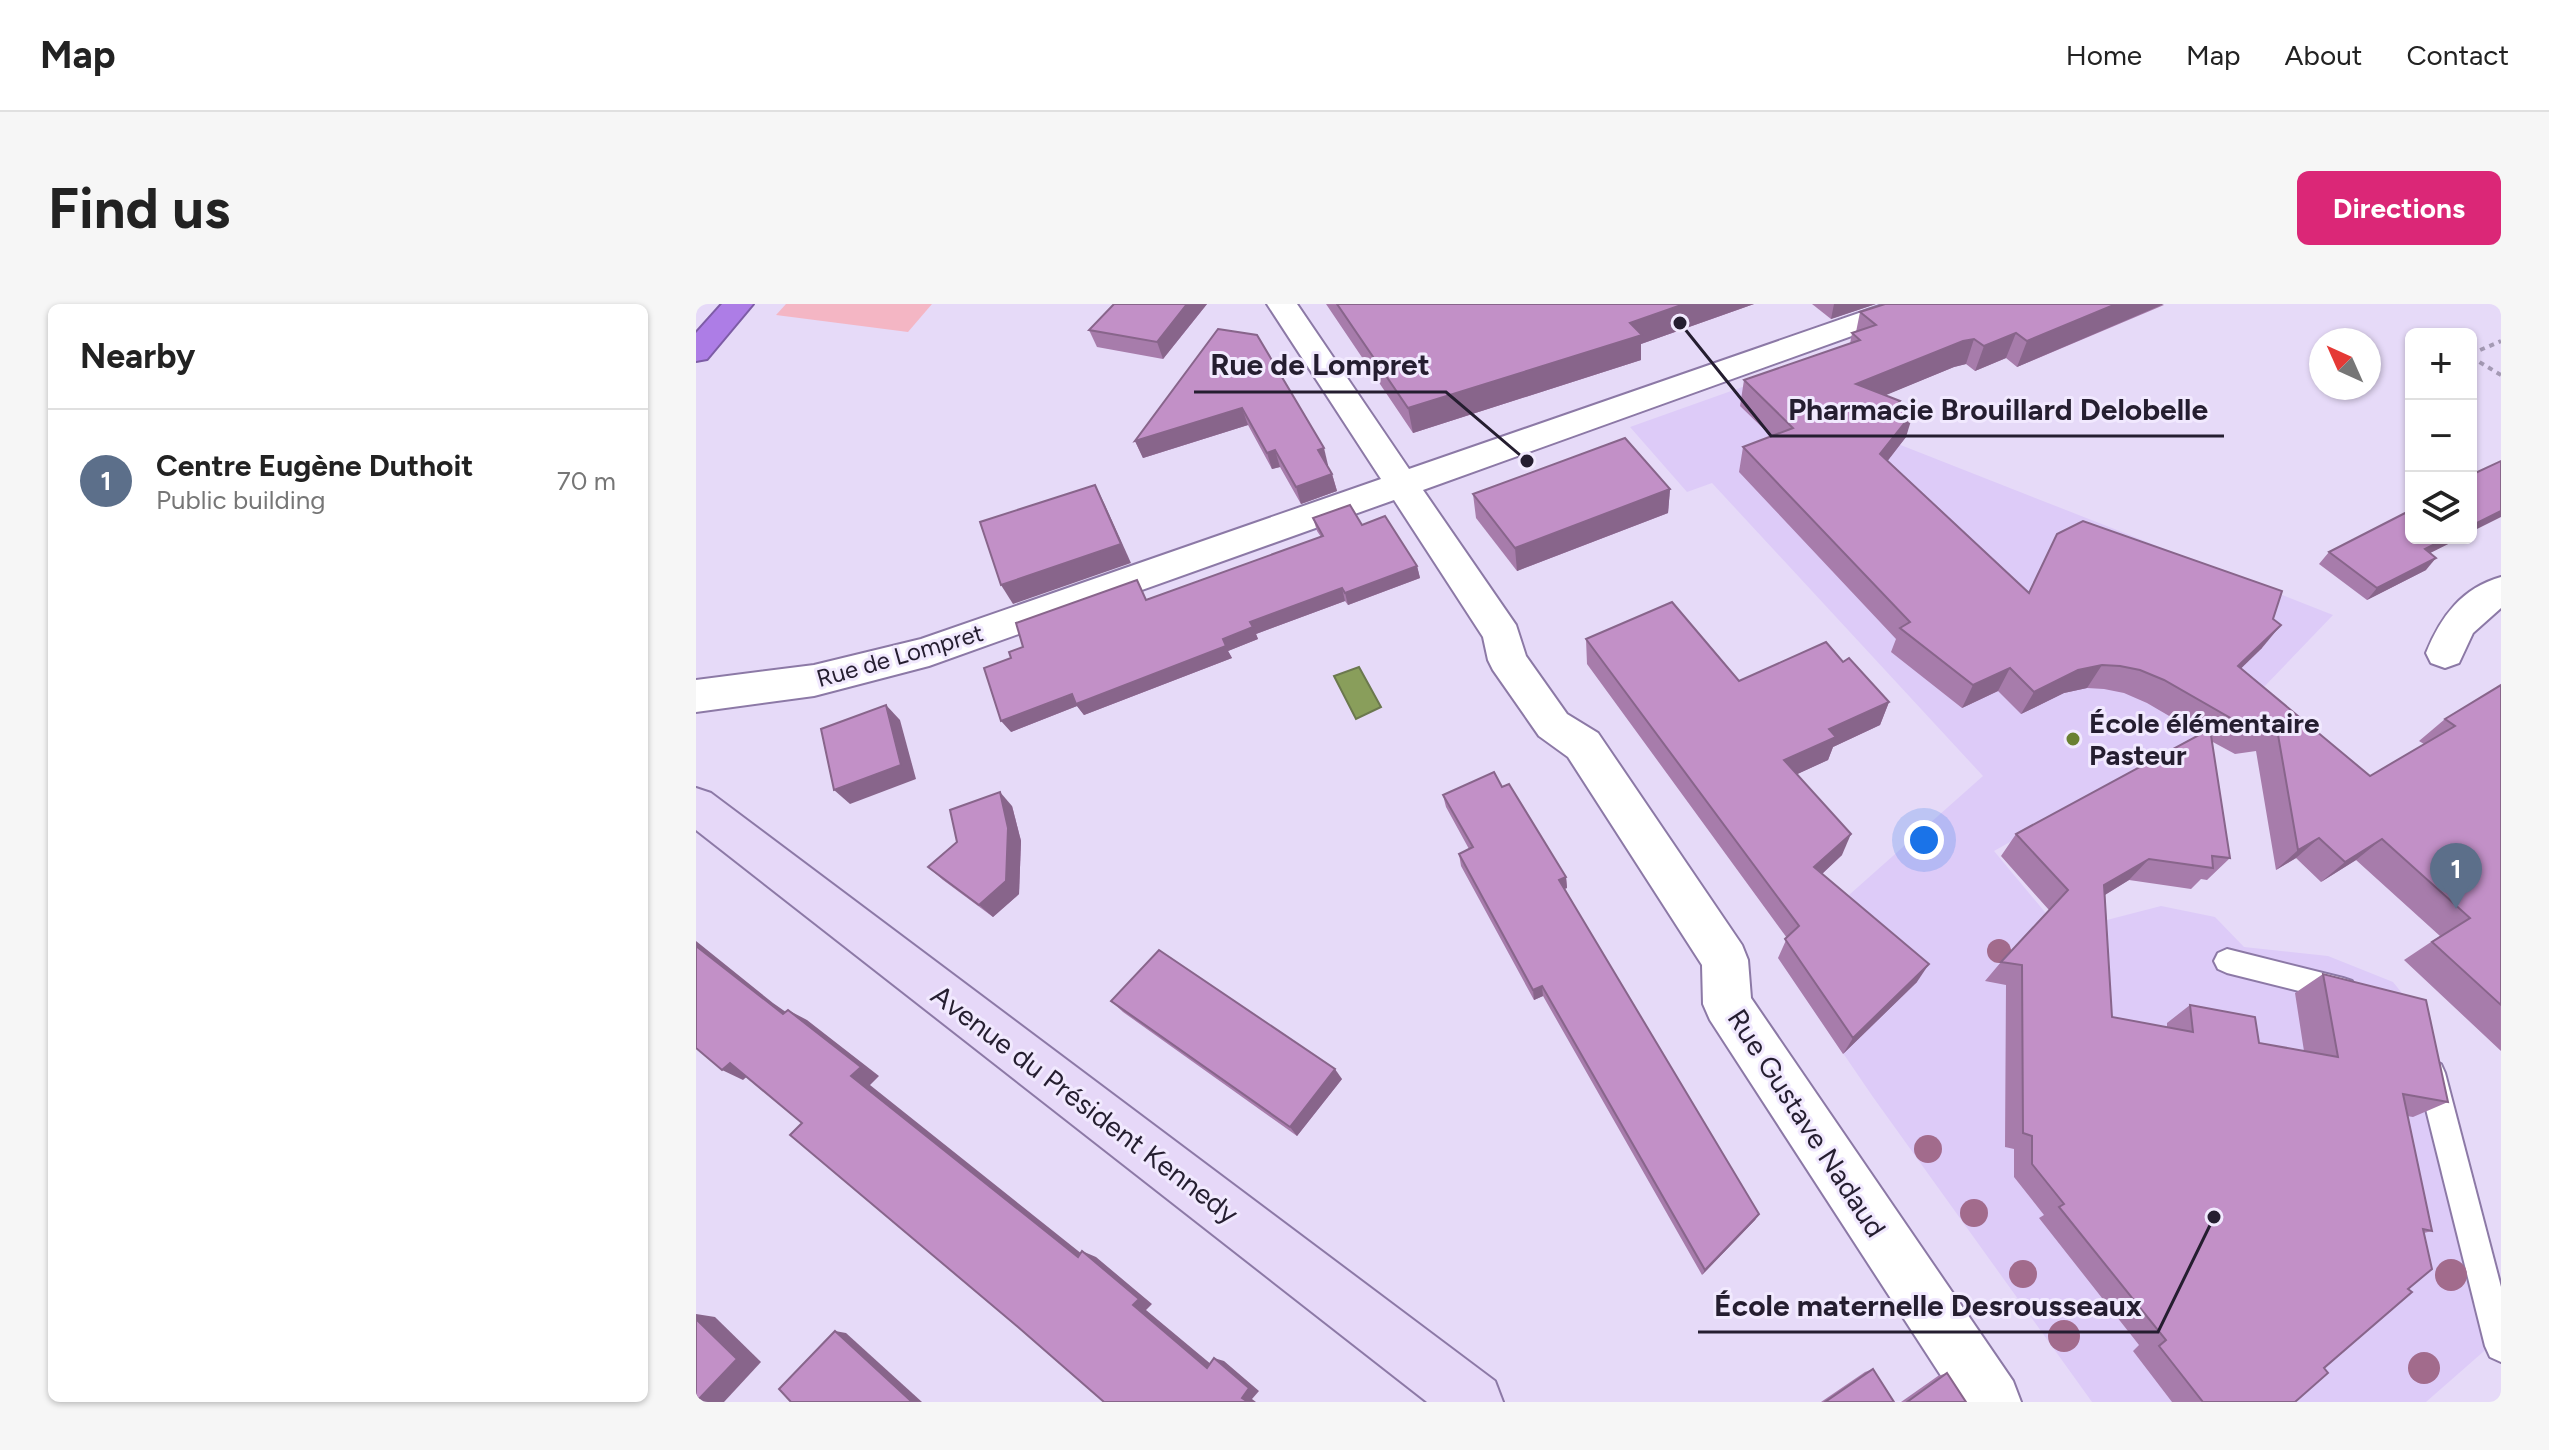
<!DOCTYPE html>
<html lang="en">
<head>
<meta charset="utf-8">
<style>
  body { margin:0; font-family:Figtree,sans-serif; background:#f6f6f6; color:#222 }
  .controls { position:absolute; right:24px; top:24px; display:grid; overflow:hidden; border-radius:12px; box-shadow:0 2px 6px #0004 }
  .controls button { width:72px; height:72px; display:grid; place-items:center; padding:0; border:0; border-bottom:2px solid #e0e0e0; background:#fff; color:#222; font:40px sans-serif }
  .compass { position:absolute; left:1613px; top:24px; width:72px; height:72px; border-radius:50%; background:#fff; box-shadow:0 2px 6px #0004; rotate:315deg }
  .you { position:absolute; left:1228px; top:536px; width:28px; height:28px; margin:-20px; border:6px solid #fff; border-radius:50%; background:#1a73e8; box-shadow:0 0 0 12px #1a73e833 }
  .badge { display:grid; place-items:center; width:52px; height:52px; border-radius:50%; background:#db2777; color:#fff; font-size:26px; font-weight:700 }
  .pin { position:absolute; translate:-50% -66px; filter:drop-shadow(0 2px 4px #0008) }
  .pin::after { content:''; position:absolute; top:42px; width:28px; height:24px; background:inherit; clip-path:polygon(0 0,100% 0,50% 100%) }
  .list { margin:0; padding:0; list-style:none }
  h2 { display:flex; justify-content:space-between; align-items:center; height:104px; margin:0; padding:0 32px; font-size:34px }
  h2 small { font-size:26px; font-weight:400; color:#767676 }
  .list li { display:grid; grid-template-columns:52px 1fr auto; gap:24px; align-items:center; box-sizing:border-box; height:144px; padding:0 32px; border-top:2px solid #e0e0e0 }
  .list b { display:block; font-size:30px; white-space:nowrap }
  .list p { margin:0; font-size:26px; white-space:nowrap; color:#767676 }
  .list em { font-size:26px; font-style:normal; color:#767676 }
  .icon { flex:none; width:44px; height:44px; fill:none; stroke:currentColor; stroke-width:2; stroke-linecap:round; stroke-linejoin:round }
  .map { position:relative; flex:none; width:1805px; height:1098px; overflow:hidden; border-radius:12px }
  header { display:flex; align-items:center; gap:48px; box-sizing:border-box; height:112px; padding:0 40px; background:#fff; border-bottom:2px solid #e0e0e0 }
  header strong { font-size:38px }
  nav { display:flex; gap:44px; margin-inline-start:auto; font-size:28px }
  .intro { display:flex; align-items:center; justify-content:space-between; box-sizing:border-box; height:192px; padding:0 48px }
  h1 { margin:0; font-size:56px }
  .button { padding:20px 36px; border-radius:12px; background:#db2777; color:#fff; font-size:28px; font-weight:700 }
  main { display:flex; gap:48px; padding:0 48px }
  aside { flex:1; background:#fff; border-radius:12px; box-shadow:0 2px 6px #0004 }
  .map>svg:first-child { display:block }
  .built { fill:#ddcbf8 }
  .green { fill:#f4b6c4 }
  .water { fill:#899e5b; stroke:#6b784e; stroke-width:2 }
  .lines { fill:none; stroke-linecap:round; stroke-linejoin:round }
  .lane-casing { stroke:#8c79a6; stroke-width:4 }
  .street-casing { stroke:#8c79a6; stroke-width:4 }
  .secondary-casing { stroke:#8c79a6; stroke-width:4 }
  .highway-casing { stroke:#7d5ca6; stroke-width:4 }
  .path { stroke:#a49ab4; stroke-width:4; stroke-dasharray:5 5; stroke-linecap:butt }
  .lane { fill:#fff; fill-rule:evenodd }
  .street { fill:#fff; fill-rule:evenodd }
  .secondary { fill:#e6d8f8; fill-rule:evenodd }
  .highway { fill:#ad7de6; fill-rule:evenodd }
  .tree { fill:#a26b8c }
  .wall { fill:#a77cab }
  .shaded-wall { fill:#88658b }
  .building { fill:#c290c7; stroke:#88658b; stroke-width:2 }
  .poi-dot { fill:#698032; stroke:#f1e9fe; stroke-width:3 }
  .labels { text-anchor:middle; stroke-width:6; stroke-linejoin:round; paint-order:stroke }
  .far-street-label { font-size:24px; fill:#251e30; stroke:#f1e9fe }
  .poi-label { font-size:28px; font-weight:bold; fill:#251e30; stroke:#f1e9fe; text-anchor:start }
  .street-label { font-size:28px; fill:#251e30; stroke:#f1e9fe }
  .leader { fill:none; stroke:#251e30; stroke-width:3 }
  .callout-dot { fill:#251e30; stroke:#f1e9fe; stroke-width:3 }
  .callout-label { font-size:30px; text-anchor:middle; font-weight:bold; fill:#251e30; stroke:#f1e9fe; stroke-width:6; stroke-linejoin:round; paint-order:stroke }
</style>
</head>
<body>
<header>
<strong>Map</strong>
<nav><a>Home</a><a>Map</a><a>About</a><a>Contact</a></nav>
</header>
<div class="intro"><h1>Find us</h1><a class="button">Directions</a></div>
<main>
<aside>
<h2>Nearby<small></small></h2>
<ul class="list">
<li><span class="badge" style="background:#5c6f8a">1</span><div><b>Centre Eugène Duthoit</b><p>Public building</p></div><em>70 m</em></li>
</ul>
</aside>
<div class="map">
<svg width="1805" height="1098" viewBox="0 0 1805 1098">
  <rect width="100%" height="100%" fill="#e6daf8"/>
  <polygon class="built" points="1052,81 1637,311 1541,411 1298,547 1353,613 1407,617 1465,602 1519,613 1548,643 1632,652 1697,678 1718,704 1803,1034 1730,1098 1396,1098 1177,793 1082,654 1287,472 1016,179 991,188 934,123"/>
  <polygon class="green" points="90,0 236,0 212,28 80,11"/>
  <polygon class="water" points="663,363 685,403 660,415 638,372"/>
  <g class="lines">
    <defs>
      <g id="lane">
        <polygon points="1531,645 1647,674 1656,677 1660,686 1656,695 1647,698 1531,669 1522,665 1518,657 1522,649"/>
        <polygon points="1735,756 1745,760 1749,769 1805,983 1805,1058 1794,1053 1789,1042 1721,769 1725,760"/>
      </g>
      <g id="street">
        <polygon points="571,0 601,0 713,165 1189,0 1233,0 1228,6 727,186 820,321 830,352 871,410 902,429 1046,641 1052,656 1055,694 1317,1077 1325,1098 1262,1098 1014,716 1007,700 1006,661 872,453 843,432 797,366 792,356 787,333 698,196 233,362 118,392 0,408 0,376 118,361 225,335 685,175"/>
        <path d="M1805,273V304L1777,329L1763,359L1749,364L1735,359L1730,349C1745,312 1766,284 1805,273Z"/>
      </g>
      <polygon id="secondary" points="0,484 15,489 799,1077 807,1098 731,1098 0,526"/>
      <polygon id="highway" points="26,0 57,0 11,55 0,57 0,29"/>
    </defs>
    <use href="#lane" class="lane-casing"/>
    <use href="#street" class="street-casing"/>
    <use href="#secondary" class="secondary-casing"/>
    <use href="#highway" class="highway-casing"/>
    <g class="path">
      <polyline points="1775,50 1805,37"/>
      <polyline points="1775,53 1805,71"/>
    </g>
    <use href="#lane" class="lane"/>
    <use href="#street" class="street"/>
    <use href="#secondary" class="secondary"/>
    <use href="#highway" class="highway"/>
  </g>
  <g class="tree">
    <circle cx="1303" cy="647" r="12"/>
    <circle cx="1232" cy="845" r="14"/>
    <circle cx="1278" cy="909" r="14"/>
    <circle cx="1755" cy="971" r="16"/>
    <circle cx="1327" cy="970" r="14"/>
    <circle cx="1368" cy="1032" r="16"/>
    <circle cx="1728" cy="1064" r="16"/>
  </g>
  <g class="wall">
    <polygon points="418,0 511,0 467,55 401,43 393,26"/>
    <polygon points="630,0 1058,0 945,40 945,56 717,129"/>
    <polygon points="1116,0 1180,0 1135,15"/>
    <polygon points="1468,1 1321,63 1310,54 1279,67 1270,60 1258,63 1189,91 1202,102 1210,133 1191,157 1333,289 1361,230 1566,344 1545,364 1674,472 1728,440 1723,437 1749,415 1805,381 1805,747 1708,656 1744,632 1660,556 1625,578 1600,554 1580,566 1560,447 1539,450 1515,437 1534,554 1511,576 1505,575 1495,585 1433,576 1409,591 1416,713 1471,723 1471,719 1494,701 1563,739 1608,747 1599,689 1627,670 1752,798 1717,813 1711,812 1736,927 1728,929 1712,985 1628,1064 1599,1098 1476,1098 1437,1047 1443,1041 1343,914 1348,911 1318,873 1318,845 1309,843 1310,681 1289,677 1305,658 1353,606 1305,552 1320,530 1504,430 1451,399 1428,389 1408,385 1391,384 1368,389 1325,410 1302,387 1266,404 1195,348 1200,335 1043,168 1047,143 1075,132 1044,102 1048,76 1154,40 1156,29 1160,28 1164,8"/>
    <polygon points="522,25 632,161 631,162 636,170 641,187 605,200 584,163 576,165 552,121 447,154 439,137"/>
    <polygon points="974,185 972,209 821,267 780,214 777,190"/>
    <polygon points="617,214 666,221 721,262 724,274 652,301 649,297 560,330 562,335 532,347 536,354 388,411 381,402 315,428 315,354 451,296 625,233 621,227"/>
    <polygon points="1715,234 1764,234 1734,249 1730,266 1671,296 1623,260 1633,248"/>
    <polygon points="890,335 1043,377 1193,398 1184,421 1137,443 1132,456 1101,470 1146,551 1126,570 1221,678 1147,750 1082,654 1091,634 891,360"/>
    <polygon points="806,483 870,573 871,584 868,585 1063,910 1059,916 1006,971 847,692 838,696 765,562 763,550 773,545 750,503 747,491"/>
    <polygon points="316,502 325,537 323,590 297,613 247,576 232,563"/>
    <polygon points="415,697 646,775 601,832 427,708"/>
    <polygon points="1177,1065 1198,1098 1125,1098 1169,1068"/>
    <polygon points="1251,1069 1270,1098 1205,1098 1242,1072"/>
  </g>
  <g class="shaded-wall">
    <polygon points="491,0 511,0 467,55 461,38"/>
    <polygon points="988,0 1058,0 945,40 945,56 717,129 712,104 934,19"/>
    <polygon points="1138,0 1180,0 1135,15"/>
    <polygon points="1420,0 1468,0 1321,63 1331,37"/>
    <polygon points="1320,29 1310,54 1279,67 1288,42"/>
    <polygon points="1278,35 1270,60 1258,63 1154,106 1160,80 1267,37"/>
    <polygon points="546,104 552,121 447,154 439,137"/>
    <polygon points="1218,107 1210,133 1177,176 1184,150"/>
    <polygon points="628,144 632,161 626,163 622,146"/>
    <polygon points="579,146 584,163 576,165 571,149"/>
    <polygon points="636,170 641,187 605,200 600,183"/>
    <polygon points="399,181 409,201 435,259 317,300 305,281"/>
    <polygon points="974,185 972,209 821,267 819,244"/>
    <polygon points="1805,207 1805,213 1775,228 1775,222"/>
    <polygon points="1751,234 1764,234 1718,257 1729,245"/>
    <polygon points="1740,254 1730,266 1671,296 1681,284"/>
    <polygon points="721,262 724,274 652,301 649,289"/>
    <polygon points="646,284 649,297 560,330 562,335 532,347 536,354 388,411 381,402 315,428 305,417 527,335 554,318"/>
    <polygon points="1585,321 1566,344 1524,385 1542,362"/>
    <polygon points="1406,361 1391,384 1368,389 1325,410 1338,388 1382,366"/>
    <polygon points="1314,364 1302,387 1266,404 1277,381"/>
    <polygon points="1193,398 1184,421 1137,443 1132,456 1082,479 1088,456 1133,425"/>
    <polygon points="190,401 204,416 220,475 154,500 138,486"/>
    <polygon points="304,488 316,502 325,537 323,590 297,613 283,601"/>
    <polygon points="1155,530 1146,551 1111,584 1118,563"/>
    <polygon points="1623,534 1600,554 1580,566 1602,546"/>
    <polygon points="1686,535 1660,556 1625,578 1649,558"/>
    <polygon points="1453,555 1433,576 1389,603 1408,581"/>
    <polygon points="870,573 871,584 863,587 863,576"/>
    <polygon points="0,637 77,699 107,720 87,710 58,688 0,642"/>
    <polygon points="1233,660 1221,678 1147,750 1157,734"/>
    <polygon points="846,682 847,692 838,696 837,686"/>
    <polygon points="92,706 111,716 183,772 174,781 396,958 382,953 155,772"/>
    <polygon points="34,759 55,769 47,776 26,766"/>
    <polygon points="639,765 646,775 601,832 594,823"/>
    <polygon points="1063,910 1059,916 1006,971 1009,966"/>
    <polygon points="386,947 400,953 456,1000 450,1006 522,1066 511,1064 437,1001"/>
    <polygon points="0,1010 19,1013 65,1058 28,1098 0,1098"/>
    <polygon points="139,1027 150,1029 226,1098 216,1098"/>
    <polygon points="518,1054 528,1057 563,1087 556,1095 560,1098 552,1098 546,1094"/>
  </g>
  <g class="building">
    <polygon points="418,0 491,0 461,38 393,26"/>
    <polygon points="641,0 988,0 934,19 946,31 712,104"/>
    <polygon points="1189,0 1420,0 1331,37 1320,29 1288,42 1278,35 1267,37 1160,80 1204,97 1200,101 1218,107 1184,150 1333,289 1361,230 1387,217 1586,287 1577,315 1585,321 1542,362 1674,472 1759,422 1749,415 1805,381 1805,701 1736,638 1774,614 1686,535 1649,558 1623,534 1602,546 1581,425 1559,428 1468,376 1444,366 1424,362 1406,361 1382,366 1338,388 1314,364 1277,381 1204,324 1214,318 1047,143 1097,124 1048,76 1164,36 1156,29 1180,21 1164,8"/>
    <polygon points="522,25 561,31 628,144 622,146 636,170 600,183 579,146 571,149 546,104 439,137"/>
    <polygon points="929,134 974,185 819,244 777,190"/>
    <polygon points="1805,157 1805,207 1775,222 1775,171"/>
    <polygon points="399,181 425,240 305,281 284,218"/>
    <polygon points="654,201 666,221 689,212 721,262 649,289 646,284 554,318 557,323 527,335 530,342 380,400 376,390 305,417 288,364 315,354 313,348 327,343 320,319 441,276 450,296 627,232 617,214"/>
    <polygon points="1715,206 1715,234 1751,234 1729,245 1740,254 1681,284 1633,248"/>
    <polygon points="976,298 1043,377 1130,338 1147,358 1153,354 1193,398 1133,425 1140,433 1088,456 1155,530 1118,563 1233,660 1157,734 1089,635 1103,622 890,335"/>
    <polygon points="190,401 205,461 138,486 125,425"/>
    <polygon points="1514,425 1534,554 1516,552 1517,564 1453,555 1408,581 1416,713 1497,728 1494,701 1559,713 1563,739 1642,753 1627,670 1730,696 1752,798 1707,790 1736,927 1727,925 1736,965 1712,985 1716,988 1628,1064 1632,1069 1599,1098 1507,1098 1463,1042 1470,1036 1363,903 1368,900 1336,860 1336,832 1327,829 1326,661 1305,658 1372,586 1320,530"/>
    <polygon points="798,468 806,483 813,480 870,573 863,576 1063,910 1009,966 846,682 837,686 763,550 777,543 747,491"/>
    <polygon points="304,488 312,524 310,577 283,601 232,563 261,538 254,506"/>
    <polygon points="0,642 87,710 92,706 165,763 155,772 382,953 386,947 443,995 437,1001 511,1064 518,1054 553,1084 546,1094 552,1098 408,1098 322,1023 94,831 106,819 34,759 26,766 0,744"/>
    <polygon points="463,646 639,765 594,823 415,697"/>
    <polygon points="0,1015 41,1055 0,1098"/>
    <polygon points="139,1027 216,1098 95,1098 83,1085"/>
    <polygon points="1177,1065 1198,1098 1129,1098"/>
    <polygon points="1251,1069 1270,1098 1211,1098"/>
  </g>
  <circle class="poi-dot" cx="1377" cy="435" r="8"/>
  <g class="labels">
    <g class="far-street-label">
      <text transform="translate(204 352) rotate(-16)" y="8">Rue de Lompret</text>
    </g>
    <g class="poi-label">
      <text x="1393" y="429">École élémentaire<tspan x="1393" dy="32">Pasteur</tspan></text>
    </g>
    <g class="street-label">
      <text transform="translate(389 800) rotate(37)" y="10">Avenue du Président Kennedy</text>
      <text transform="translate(1111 819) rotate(57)" y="10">Rue Gustave Nadaud</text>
    </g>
  </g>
  <path class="leader" d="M831 157L750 88H498M984 19L1075 132H1528M1518 913L1462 1028H1002"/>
  <g class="callout-dot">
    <circle cx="831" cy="157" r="8"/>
    <circle cx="984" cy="19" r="8"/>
    <circle cx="1518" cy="913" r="8"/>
  </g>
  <g class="callout-label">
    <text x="624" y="71">Rue de Lompret</text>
    <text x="1302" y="116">Pharmacie Brouillard Delobelle</text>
    <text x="1232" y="1012">École maternelle Desrousseaux</text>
  </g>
</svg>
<div class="controls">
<button>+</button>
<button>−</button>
<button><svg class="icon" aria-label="layers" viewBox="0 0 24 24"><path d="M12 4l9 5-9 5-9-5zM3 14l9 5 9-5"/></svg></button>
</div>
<svg class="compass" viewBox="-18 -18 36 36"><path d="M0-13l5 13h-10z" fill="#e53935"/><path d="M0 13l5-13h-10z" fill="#767676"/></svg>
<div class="you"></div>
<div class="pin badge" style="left:1760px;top:605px;background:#5c6f8a">1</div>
</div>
</main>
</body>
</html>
